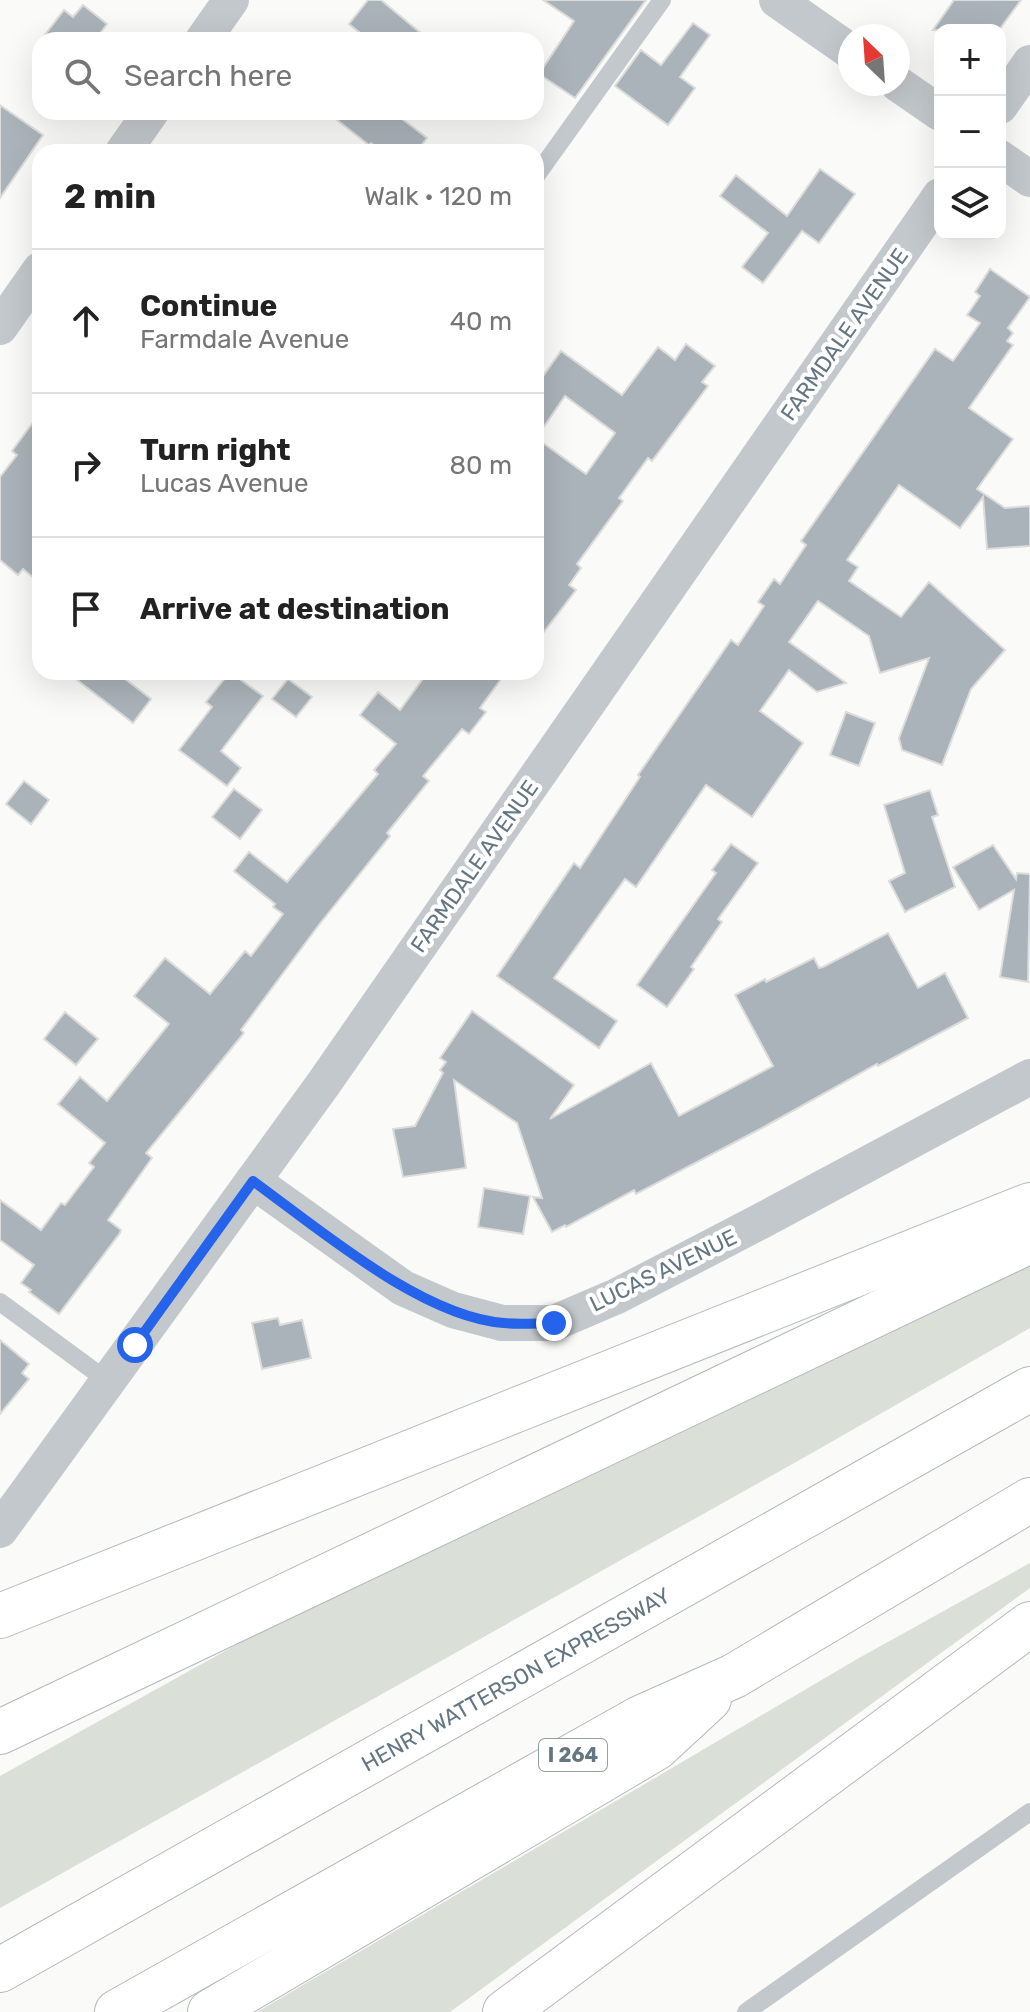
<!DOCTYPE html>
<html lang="en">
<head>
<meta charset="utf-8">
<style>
  body { margin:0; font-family:Rubik,sans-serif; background:#f6f6f6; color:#222 }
  .controls { position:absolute; right:24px; top:24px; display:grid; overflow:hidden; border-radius:16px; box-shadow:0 8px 32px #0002 }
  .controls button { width:72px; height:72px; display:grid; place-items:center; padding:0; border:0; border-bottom:2px solid #e0e0e0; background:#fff; color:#222; font:40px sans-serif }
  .compass { position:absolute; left:838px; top:24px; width:72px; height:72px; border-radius:50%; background:#fff; box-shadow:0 8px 32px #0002; rotate:335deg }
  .stop { position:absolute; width:24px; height:24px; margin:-18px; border:6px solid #2563eb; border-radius:50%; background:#fff }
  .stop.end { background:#2563eb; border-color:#fff; box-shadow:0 2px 8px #0008 }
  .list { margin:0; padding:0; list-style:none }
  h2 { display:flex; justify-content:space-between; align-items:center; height:104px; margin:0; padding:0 32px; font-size:34px }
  h2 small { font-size:26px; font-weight:400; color:#767676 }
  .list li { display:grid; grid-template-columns:52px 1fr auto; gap:24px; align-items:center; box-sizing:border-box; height:144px; padding:0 32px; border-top:2px solid #e0e0e0 }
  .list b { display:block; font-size:30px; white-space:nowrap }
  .list p { margin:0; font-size:26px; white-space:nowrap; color:#767676 }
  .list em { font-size:26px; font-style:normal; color:#767676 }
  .icon { flex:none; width:44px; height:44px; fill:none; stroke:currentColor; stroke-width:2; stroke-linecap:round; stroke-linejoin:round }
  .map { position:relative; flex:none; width:1030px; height:2012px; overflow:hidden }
  .search { position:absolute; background:#fff; box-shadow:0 8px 32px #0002; left:32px; top:32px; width:512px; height:88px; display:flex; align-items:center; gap:20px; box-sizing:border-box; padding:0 28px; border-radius:24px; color:#767676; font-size:30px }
  .panel { position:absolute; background:#fff; box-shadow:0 8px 32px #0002; left:32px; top:144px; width:512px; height:536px; border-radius:24px }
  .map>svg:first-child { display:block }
  .green { fill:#dadfd7 }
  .building { fill:#aab3b9; stroke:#dcdcda; stroke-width:2 }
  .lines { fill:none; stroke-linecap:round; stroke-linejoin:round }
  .highway-casing { stroke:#b4b9bd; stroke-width:46 }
  .lane { stroke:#c3c8cc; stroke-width:18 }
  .street { stroke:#c3c8cc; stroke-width:36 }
  .highway { stroke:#fff; stroke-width:44 }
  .route { stroke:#2563eb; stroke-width:10 }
  .labels { text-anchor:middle; stroke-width:8; stroke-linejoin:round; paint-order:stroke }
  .shield { fill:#fff; stroke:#939fa8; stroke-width:2 }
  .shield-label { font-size:20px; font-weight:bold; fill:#657683 }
  .street-label { font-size:22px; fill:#657683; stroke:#fff }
</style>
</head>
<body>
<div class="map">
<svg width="1030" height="2012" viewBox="0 0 1030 2012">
  <rect width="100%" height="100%" fill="#fafaf8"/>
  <g class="green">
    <polygon points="1030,1264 1030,1328 812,1453 0,1908 0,1776 245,1640"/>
    <polygon points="1030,1563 1030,1588 450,2012 257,2012 859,1658"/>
  </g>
  <g class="building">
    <polygon points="368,0 381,0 429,40 369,40 349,24"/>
    <polygon points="543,0 646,0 575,98 539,74 574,21"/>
    <polygon points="954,0 1021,0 999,30 933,30"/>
    <polygon points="83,5 107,24 98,36 103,40 41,40 64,10 73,17"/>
    <polygon points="693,23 710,35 680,77 695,88 668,125 615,86 641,50 661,65"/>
    <polygon points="0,105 43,135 0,198"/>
    <polygon points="327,112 393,112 427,138 416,152 384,152 371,143 369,145"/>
    <polygon points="820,169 855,194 819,243 802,231 763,283 742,267 768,233 720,196 736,175 787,216"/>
    <polygon points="990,269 1030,297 1008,328 1013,333 1007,341 1013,345 969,408 1013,439 977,489 1005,508 1030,506 1030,546 987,549 983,497 960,528 899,485 847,560 858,567 849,581 901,617 929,582 1005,650 971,689 942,765 902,750 899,738 929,658 880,673 869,636 818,601 789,642 846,683 817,692 789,670 760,711 803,743 752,817 706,785 636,887 625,879 554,978 617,1021 599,1048 497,976 574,863 580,868 640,777 638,775 731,640 738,645 764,606 758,602 774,579 780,584 806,545 801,541 935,349 953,361 980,323 967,315 980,296 975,292"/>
    <polygon points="686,344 715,366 702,382 708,386 652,461 648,458 619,498 623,501 577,564 581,568 569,585 576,590 536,642 536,438 586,474 615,433 565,396 536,438 536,386 561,351 622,395 658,347 675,360"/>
    <polygon points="40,413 40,583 23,569 18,575 0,560 0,477 17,455 12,451"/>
    <polygon points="67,672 116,672 151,699 133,723"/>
    <polygon points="230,672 263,696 221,751 241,768 227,786 179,750 212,707 206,702"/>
    <polygon points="428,672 506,672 480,708 486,712 469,734 462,729 423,776 429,781 387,833 390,836 318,926 241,1030 244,1033 146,1153 152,1158 108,1220 121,1230 120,1233 59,1314 29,1292 31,1290 21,1283 34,1265 0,1240 0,1200 41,1230 61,1203 65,1205 94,1167 89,1163 105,1143 58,1104 80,1077 107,1101 169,1024 134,996 165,958 210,994 245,951 251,956 283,914 273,907 275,904 234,871 249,852 287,882 378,774 374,770 396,744 360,715 378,692 400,710"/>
    <polygon points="288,679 312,697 296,717 272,699"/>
    <polygon points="846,712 875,723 859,766 830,755"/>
    <polygon points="24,781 49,800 31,824 6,804"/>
    <polygon points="234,789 262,810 240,839 212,817"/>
    <polygon points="930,790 938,815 932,817 955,887 905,912 889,881 905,873 884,805"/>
    <polygon points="731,844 758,863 718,919 722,922 691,967 694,969 667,1007 637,985 716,873 712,870"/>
    <polygon points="993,845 1016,879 1017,873 1030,874 1028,982 1000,977 1014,890 979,910 953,867"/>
    <polygon points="888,933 918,988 945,973 968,1018 878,1066 877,1064 762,1128 636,1194 634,1190 566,1227 565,1225 552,1232 533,1197 542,1198 517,1123 454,1080 466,1168 403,1177 393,1129 415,1126 443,1073 440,1070 446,1062 440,1058 472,1011 574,1085 550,1119 651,1063 679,1116 773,1066 735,995 765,979 766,982 814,958 819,968 823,967"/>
    <polygon points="65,1012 98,1039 76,1065 44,1039"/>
    <polygon points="484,1188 530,1196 523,1234 478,1227"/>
    <polygon points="278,1318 280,1325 302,1320 311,1358 262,1369 252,1323"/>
    <polygon points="0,1340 29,1364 22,1373 29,1379 0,1414"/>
  </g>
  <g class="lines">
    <defs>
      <g id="highway">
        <polyline points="0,1616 1030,1205"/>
        <polyline points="0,1732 1030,1241"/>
        <path id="s1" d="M0,1970L1030,1389"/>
        <polyline points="117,2012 640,1718 734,1676 1030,1500"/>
        <polyline points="210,2012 656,1748 709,1699"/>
        <polyline points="505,2012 1030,1624"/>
      </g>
    </defs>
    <use href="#highway" class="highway-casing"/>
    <g class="lane">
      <polyline points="536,176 662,0"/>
      <polyline points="0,1302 109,1382"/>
      <polyline points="746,2012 1030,1812"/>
    </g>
    <g class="street">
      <polyline points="777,0 850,51"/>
      <polyline points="203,40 231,0"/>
      <polyline points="898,84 940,113"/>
      <polyline points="1000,106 1030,63"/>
      <polyline points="123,152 151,112"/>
      <polyline points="1000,158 1030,179"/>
      <polyline points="0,327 40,270"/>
      <polyline points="253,1181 403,1288 453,1310 502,1323 554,1323 617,1296 763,1220 1030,1077"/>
      <polyline points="0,1530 324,1083 940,196"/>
    </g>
    <use href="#highway" class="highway"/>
  </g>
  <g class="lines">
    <path class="route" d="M135,1345L253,1181C319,1229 422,1317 504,1323C521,1325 538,1323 554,1323"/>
  </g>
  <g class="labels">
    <rect class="shield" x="539" y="1739" width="68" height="32" rx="6"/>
    <g class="shield-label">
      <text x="573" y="1762">I 264</text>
    </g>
    <g class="street-label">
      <text transform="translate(844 334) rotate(-55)" y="8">FARMDALE AVENUE</text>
      <text transform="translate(474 866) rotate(-55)" y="8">FARMDALE AVENUE</text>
      <text transform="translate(663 1270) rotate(-26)" y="8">LUCAS AVENUE</text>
      <text dy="8" stroke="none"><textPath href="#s1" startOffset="592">HENRY WATTERSON EXPRESSWAY</textPath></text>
    </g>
  </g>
</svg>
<div class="controls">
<button>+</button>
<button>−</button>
<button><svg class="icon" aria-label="layers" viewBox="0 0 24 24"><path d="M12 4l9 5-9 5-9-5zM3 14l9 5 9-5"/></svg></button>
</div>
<svg class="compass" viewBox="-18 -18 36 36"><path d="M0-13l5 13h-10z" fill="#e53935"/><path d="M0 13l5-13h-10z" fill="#767676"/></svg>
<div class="stop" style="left:135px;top:1345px"></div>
<div class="stop end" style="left:554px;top:1323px"></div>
<div class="search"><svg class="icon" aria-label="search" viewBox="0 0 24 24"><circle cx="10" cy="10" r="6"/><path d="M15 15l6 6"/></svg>Search here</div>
<section class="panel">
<h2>2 min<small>Walk · 120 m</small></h2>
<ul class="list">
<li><svg class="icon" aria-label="ahead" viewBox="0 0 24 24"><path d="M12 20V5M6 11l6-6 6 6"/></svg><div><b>Continue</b><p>Farmdale Avenue</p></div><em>40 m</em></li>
<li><svg class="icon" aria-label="right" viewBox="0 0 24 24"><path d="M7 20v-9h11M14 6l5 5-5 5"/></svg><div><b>Turn right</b><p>Lucas Avenue</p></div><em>80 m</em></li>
<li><svg class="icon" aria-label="arrive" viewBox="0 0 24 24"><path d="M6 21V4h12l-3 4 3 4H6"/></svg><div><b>Arrive at destination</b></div></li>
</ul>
</section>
</div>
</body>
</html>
